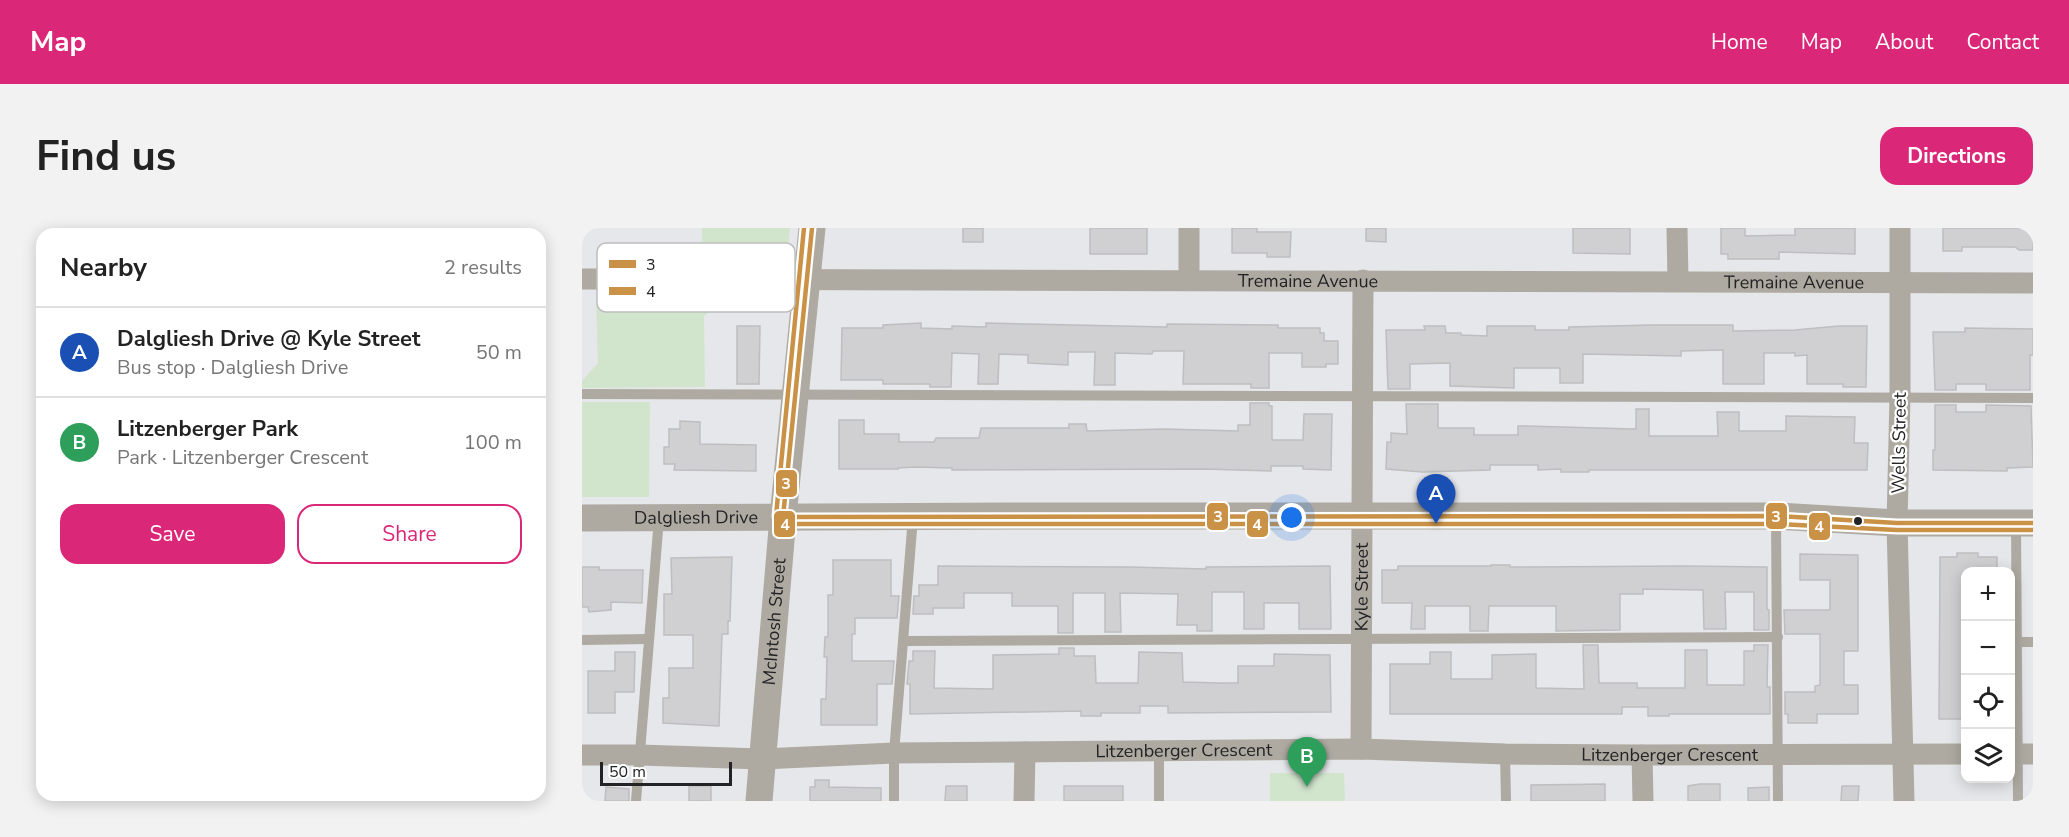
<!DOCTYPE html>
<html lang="en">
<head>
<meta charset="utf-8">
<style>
  body { margin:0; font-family:"Nunito Sans",sans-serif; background:#f2f2f2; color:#222 }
  .controls { position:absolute; right:18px; bottom:18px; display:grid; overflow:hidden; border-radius:12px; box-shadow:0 3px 15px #0003 }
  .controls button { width:54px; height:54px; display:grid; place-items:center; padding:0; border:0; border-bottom:2px solid #e0e0e0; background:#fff; color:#222; font:30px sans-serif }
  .scale { position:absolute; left:18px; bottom:15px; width:132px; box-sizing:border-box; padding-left:6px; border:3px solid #232325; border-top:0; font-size:16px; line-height:21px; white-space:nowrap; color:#232325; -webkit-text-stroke:4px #fff; paint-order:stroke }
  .you { position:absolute; left:710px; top:290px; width:21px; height:21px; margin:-15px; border:4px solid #fff; border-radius:50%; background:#1a73e8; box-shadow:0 0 0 9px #1a73e833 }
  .badge { display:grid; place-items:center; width:39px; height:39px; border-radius:50%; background:#db2777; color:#fff; font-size:20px; font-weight:700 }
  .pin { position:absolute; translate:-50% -50px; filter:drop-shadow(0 2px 3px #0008) }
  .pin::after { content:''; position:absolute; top:32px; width:21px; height:18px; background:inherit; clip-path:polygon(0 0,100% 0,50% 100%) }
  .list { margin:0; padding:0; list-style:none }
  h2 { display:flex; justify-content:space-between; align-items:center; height:78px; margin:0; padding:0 24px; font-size:26px }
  h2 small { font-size:20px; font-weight:400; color:#767676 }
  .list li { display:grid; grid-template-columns:39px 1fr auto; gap:18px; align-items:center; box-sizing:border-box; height:90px; padding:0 24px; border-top:2px solid #e0e0e0 }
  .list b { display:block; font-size:22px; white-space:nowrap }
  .list p { margin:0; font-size:20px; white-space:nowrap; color:#767676 }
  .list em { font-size:20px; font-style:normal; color:#767676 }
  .actions { display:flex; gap:12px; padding:18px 24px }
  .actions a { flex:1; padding:14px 0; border:2px solid #db2777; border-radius:18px; text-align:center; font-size:21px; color:#db2777 }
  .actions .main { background:#db2777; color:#fff }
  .icon { flex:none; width:33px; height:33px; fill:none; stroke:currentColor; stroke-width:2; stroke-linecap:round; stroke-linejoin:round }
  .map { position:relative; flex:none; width:1451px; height:573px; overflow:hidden; border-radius:18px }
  header { display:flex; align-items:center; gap:36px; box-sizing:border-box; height:84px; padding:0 30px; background:#db2777; color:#fff }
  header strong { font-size:28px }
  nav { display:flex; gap:33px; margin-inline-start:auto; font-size:21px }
  .intro { display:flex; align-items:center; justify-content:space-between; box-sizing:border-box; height:144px; padding:0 36px }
  h1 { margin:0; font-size:42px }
  .button { padding:15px 27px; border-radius:18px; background:#db2777; color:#fff; font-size:21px; font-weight:700 }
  main { display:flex; gap:36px; padding:0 36px }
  aside { flex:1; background:#fff; border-radius:18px; box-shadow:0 3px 15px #0003 }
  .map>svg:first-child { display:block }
  .green { fill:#d1e5cd }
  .building { fill:#d0d0d3; stroke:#bebec1; stroke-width:1.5 }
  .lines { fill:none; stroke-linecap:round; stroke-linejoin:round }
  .service { stroke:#aeaaa1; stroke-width:10 }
  .minor { stroke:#aeaaa1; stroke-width:21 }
  .tertiary { stroke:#aeaaa1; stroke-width:27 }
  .bus-1-casing { stroke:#fff; stroke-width:9 }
  .bus-2-casing { stroke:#fff; stroke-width:9 }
  .bus-1 { stroke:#c99247; stroke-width:4.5 }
  .bus-2 { stroke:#c99247; stroke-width:4.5 }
  .bus-dot { fill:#232325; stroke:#fff; stroke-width:2 }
  .labels { text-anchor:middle; stroke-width:4.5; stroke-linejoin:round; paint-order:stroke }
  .street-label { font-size:18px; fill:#232325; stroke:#fff }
  .key { fill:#fff; stroke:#bdbdbe; stroke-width:1.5 }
  .key-label { font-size:16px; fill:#232325 }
  .line-badge { stroke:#fff; stroke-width:2 }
  .badge-label { font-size:16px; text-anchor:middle; font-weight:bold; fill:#fff }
</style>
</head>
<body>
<header>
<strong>Map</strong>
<nav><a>Home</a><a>Map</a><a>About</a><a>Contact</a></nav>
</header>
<div class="intro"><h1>Find us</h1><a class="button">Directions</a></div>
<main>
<aside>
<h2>Nearby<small>2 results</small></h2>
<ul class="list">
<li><span class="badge" style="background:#1a4fb4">A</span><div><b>Dalgliesh Drive @ Kyle Street</b><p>Bus stop · Dalgliesh Drive</p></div><em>50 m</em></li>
<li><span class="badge" style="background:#2e9e5b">B</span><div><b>Litzenberger Park</b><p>Park · Litzenberger Crescent</p></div><em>100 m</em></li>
</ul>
<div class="actions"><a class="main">Save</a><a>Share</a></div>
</aside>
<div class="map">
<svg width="1451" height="573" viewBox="0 0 1451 573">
  <rect width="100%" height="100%" fill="#e6e7ea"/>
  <g class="green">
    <path d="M120,0H208C206,17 208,23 192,31L120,29Z"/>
    <polygon points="142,72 122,88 123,159 0,160 0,153 16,135 14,73"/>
    <polygon points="0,174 68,174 67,269 0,269"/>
    <polygon points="688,545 762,545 763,573 688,573"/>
  </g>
  <g class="building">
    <rect x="381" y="0" width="20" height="14"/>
    <rect x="508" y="0" width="57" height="26"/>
    <polygon points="650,0 675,0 675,4 709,4 708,29 685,29 685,25 650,25"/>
    <polygon points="784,0 804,0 804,14 784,13"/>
    <polygon points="991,0 1048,0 1048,26 991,25"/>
    <polygon points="1139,0 1163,0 1163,8 1213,7 1213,0 1273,0 1273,26 1197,24 1197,31 1146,31 1146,26 1139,26"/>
    <polygon points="1361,0 1451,0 1451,22 1437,22 1433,19 1380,19 1380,23 1361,23"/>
    <polygon points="339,95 339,100 370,101 370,98 404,99 404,95 585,99 585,96 696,97 696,100 738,100 738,105 742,105 742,113 756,113 756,136 744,136 744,139 720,139 720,125 687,125 687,160 669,160 669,156 601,156 602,123 571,123 570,126 533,125 533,157 512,157 513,124 486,124 486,137 446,135 446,127 417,126 416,156 396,156 397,126 370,125 369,159 348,159 348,156 301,156 301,152 259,152 260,100 301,100 301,97"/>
    <polygon points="1070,97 1151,97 1151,103 1213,102 1257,98 1285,98 1284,159 1261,159 1261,156 1225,156 1225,127 1213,128 1213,125 1182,125 1182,156 1141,156 1141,122 1099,123 1099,128 1001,126 1001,155 978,155 978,140 932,140 932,160 868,158 868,135 828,136 828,161 806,161 804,102 843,102 842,98 863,98 864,105 879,105 879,107 905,108 905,98 953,98 953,102 987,102 987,99"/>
    <polygon points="155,98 178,98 177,156 155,156"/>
    <polygon points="1383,100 1451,101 1451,127 1448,127 1448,162 1404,162 1404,156 1374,156 1374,162 1353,162 1351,104 1383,104"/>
    <polygon points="668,175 687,175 687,178 690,178 690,212 721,212 722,186 750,186 749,242 721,241 721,238 689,238 689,243 621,241 370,242 370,240 333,239 316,240 316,241 257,241 257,192 282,192 282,206 317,206 317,214 352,214 354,210 397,210 399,200 487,200 487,196 504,196 505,203 582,201 656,203 656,197 668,197"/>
    <polygon points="824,176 856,176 856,200 892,200 892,207 936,207 936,198 944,198 1051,201 1054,201 1054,181 1067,181 1067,208 1136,208 1135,184 1157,184 1157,203 1204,203 1204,188 1273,189 1272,215 1286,215 1285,242 1007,242 1007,244 979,244 979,241 956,242 956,237 908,237 908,242 840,244 804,241 805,214 809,214 809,205 825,206"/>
    <polygon points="1353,177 1374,177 1374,184 1404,184 1404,177 1449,178 1451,239 1425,240 1425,243 1351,242 1351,222 1353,222"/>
    <polygon points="98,193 118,194 118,216 174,217 174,243 92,242 93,236 82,236 82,219 87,219 87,201 98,201"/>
    <polygon points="1375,325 1396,325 1396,329 1415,329 1415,344 1383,344 1383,455 1381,455 1381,491 1357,491 1358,329 1375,329"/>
    <polygon points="1218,326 1276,327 1276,423 1262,423 1262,457 1276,457 1276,486 1235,486 1235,495 1206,495 1206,486 1203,486 1203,464 1233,464 1233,458 1238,457 1238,406 1203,406 1202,382 1248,382 1248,352 1218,352"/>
    <polygon points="150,329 148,393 146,393 146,406 140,406 137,498 81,495 81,470 87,470 87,440 111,440 111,407 82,407 82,366 90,366 89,330"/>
    <polygon points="251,332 309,332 309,368 317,368 315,390 273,390 273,406 270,406 270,433 312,433 310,456 295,456 295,497 239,497 239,471 244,471 245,429 242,429 243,409 246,409 246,367 251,367"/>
    <polygon points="909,337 928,337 928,339 1103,338 1185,339 1185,381 1187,382 1187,402 1172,402 1172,364 1143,364 1144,401 1122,401 1121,362 1061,361 1061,366 1038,366 1038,402 974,403 974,378 907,378 906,403 888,403 888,378 843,378 843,401 829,401 830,375 800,375 800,342 816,342 816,338 909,338"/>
    <polygon points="356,338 548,339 624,341 624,339 748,338 749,401 717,401 717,375 682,375 682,401 662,401 662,364 630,364 630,403 615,403 615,397 595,397 596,366 538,365 539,404 523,404 523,365 491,365 491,405 476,405 476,378 430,378 430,365 382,365 382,380 351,380 351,386 331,386 332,368 337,368 337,357 356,357"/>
    <polygon points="0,339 17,339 17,342 61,342 60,375 29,374 29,382 7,384 6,379 0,379"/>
    <polygon points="1001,417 1016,417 1017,455 1055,455 1055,460 1103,460 1103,422 1125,422 1125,457 1162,457 1162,423 1172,423 1172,417 1186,417 1185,459 1188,459 1188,486 1087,486 1087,488 1066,488 1066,479 1040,479 1040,486 808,486 808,436 848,436 848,424 869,424 869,451 910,451 910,427 954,426 954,460 1002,461"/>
    <polygon points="477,420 492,420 492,428 513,428 514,455 556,455 557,424 600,425 601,454 637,455 656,455 656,438 692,438 692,426 748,427 749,484 586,485 586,478 558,478 558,485 519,485 519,488 499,488 499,483 328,486 328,456 325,456 327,433 331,433 331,423 353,423 352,460 411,461 411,427 477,426"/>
    <polygon points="33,424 53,424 52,464 33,464 33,485 6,485 6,443 33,443"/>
    <polygon points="233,552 247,552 247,559 299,560 299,573 228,573 228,559 233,559"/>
    <polygon points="1023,556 1023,573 949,573 949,557"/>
    <polygon points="1118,556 1138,556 1138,573 1106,573 1106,558"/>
    <rect x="107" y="558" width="22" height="15"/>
    <polygon points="364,558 385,558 385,573 363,573"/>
    <rect x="482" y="558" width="59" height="15"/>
    <polygon points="1260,558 1277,558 1276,573 1259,573"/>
    <polygon points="24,559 47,561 47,573 23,573"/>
    <polygon points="1187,559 1187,573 1166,573 1166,560"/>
  </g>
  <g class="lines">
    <g class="service">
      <polyline points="0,166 1451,170"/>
      <polyline points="1194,288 1196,573"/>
      <polyline points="1434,295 1436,573"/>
      <polyline points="0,412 66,411"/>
      <polyline points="322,413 1196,409"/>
      <polyline points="1436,414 1451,414"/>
      <polyline points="923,526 924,573"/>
      <polyline points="54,573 77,290"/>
      <polyline points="312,573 312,525 331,289"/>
      <polyline points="577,573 577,523"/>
    </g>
    <g class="minor">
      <polyline points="1095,0 1096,53"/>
      <polyline points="1318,0 1318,169 1315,295 1322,573"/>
      <path id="s1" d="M0,51L1451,55"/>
      <polyline points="607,51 607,0"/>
      <path id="s2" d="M779,521L781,52"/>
      <polyline points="1428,526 1451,526"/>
      <path id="s3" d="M0,527H58L179,531L312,525L779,521L923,526L1060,527L1384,526"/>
      <polyline points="1060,527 1061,573"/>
      <polyline points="442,573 443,524"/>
    </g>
    <g class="tertiary">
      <path id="s4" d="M0,290L429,288H1194L1315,295H1451"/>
      <path id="s5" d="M177,573L201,289L230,0"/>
    </g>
    <defs>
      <polyline id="bus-1" points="230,0 201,289 1194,288 1315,295 1451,295"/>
      <polyline id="bus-2" points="222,0 194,288 195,294 200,296 1194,296 1315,302 1451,302"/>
    </defs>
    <use href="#bus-1" class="bus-1-casing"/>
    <use href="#bus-2" class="bus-2-casing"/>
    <use href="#bus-1" class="bus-1"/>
    <use href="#bus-2" class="bus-2"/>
  </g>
  <circle class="bus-dot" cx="1276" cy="293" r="5"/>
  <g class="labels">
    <g class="street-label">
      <text dy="6" stroke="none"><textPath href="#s1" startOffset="726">Tremaine Avenue</textPath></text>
      <text dy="6" stroke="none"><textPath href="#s1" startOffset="1212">Tremaine Avenue</textPath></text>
      <text transform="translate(1317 215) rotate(-89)" y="6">Wells Street</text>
      <text dy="6" stroke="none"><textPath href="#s4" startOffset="114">Dalgliesh Drive</textPath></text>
      <text dy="6" stroke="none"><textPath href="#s2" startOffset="162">Kyle Street</textPath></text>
      <text dy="6" stroke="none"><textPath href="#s5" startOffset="180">McIntosh Street</textPath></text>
      <text dy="6" stroke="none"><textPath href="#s3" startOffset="602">Litzenberger Crescent</textPath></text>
      <text dy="6" stroke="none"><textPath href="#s3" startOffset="1088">Litzenberger Crescent</textPath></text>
    </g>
  </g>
  <rect x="15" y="15" width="198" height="69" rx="9" class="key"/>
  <rect x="27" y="32" width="27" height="8" fill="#c99247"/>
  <rect x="27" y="59" width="27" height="8" fill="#c99247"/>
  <g class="key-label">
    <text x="64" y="42">3</text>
    <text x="64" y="69">4</text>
  </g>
  <g class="line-badge">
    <rect x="193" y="241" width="23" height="29" rx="6" fill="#c99247"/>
    <rect x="1183" y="274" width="23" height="28" rx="6" fill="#c99247"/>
    <rect x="624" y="274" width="23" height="29" rx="6" fill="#c99247"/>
    <rect x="191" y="282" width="23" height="28" rx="6" fill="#c99247"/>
    <rect x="664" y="282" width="23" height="28" rx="6" fill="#c99247"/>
    <rect x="1226" y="284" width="23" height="29" rx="6" fill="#c99247"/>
  </g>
  <g class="badge-label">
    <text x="204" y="261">3</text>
    <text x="1194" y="294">3</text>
    <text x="636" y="294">3</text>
    <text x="203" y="302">4</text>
    <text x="675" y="302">4</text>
    <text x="1237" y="304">4</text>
  </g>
</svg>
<div class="controls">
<button>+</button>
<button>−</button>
<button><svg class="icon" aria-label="locate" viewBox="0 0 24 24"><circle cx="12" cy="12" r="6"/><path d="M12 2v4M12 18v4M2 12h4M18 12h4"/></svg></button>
<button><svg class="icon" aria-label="layers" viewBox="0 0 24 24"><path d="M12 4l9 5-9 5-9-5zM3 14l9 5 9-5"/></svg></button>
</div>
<div class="scale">50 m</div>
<div class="you"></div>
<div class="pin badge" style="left:854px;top:296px;background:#1a4fb4">A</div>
<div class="pin badge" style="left:725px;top:559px;background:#2e9e5b">B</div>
</div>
</main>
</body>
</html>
